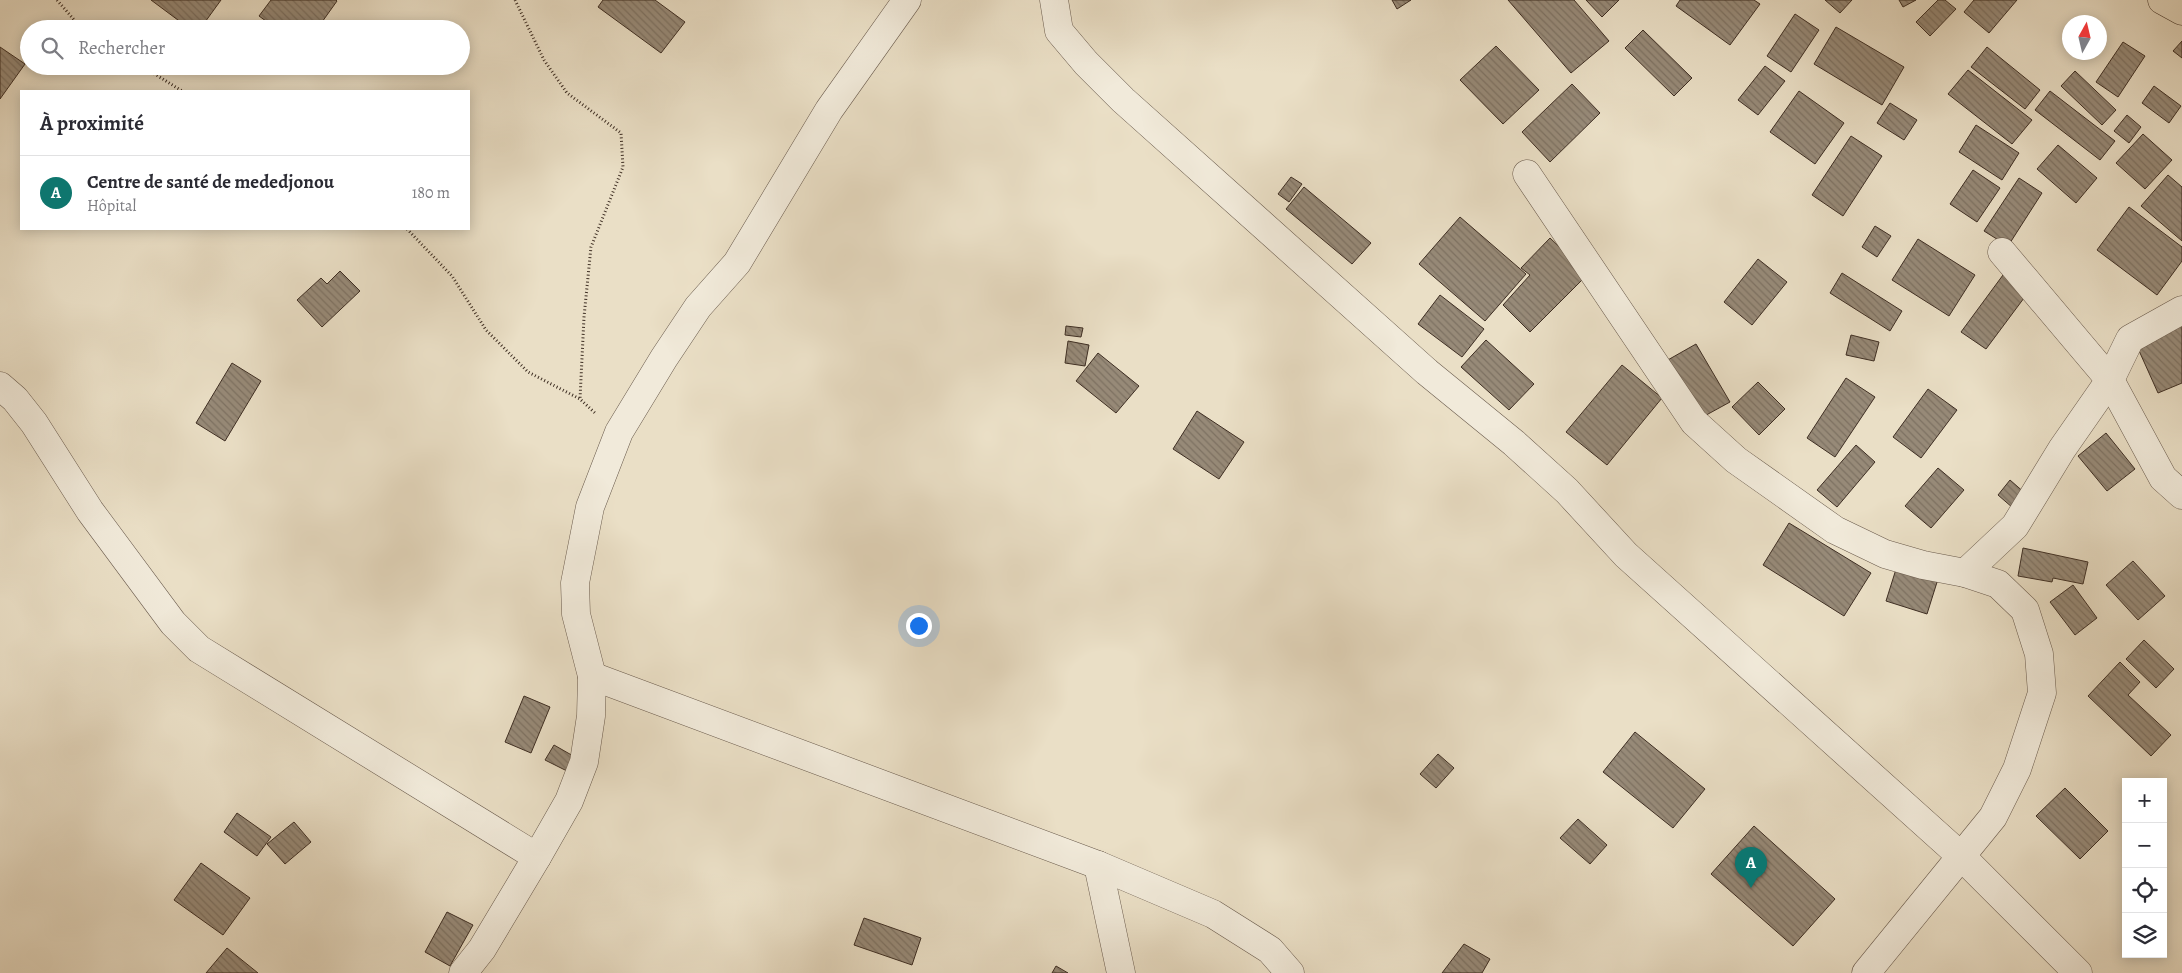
<!DOCTYPE html>
<html lang="fr">
<head>
<meta charset="utf-8">
<style>
  body { margin:0; font-family:Alegreya,serif; background:#f2f2f3; color:#2b2b33 }
  .controls { position:absolute; right:15px; bottom:15px; display:grid; overflow:hidden; border-radius:0px; box-shadow:0 2px 12px #0003 }
  .controls button { width:45px; height:45px; display:grid; place-items:center; padding:0; border:0; border-bottom:1px solid #e1e1e2; background:#fff; color:#2b2b33; font:25px sans-serif }
  .compass { position:absolute; left:2062px; top:15px; width:45px; height:45px; border-radius:50%; background:#fff; box-shadow:0 2px 12px #0003; rotate:8deg }
  .you { position:absolute; left:918px; top:625px; width:18px; height:18px; margin:-12px; border:4px solid #fff; border-radius:50%; background:#1a73e8; box-shadow:0 0 0 8px #1a73e833 }
  .badge { display:grid; place-items:center; width:32px; height:32px; border-radius:50%; background:#0f766e; color:#fff; font-size:16px; font-weight:700 }
  .pin { position:absolute; translate:-50% -41px; filter:drop-shadow(0 1px 2px #0008) }
  .pin::after { content:''; position:absolute; top:26px; width:18px; height:15px; background:inherit; clip-path:polygon(0 0,100% 0,50% 100%) }
  .list { margin:0; padding:0; list-style:none }
  h2 { display:flex; justify-content:space-between; align-items:center; height:65px; margin:0; padding:0 20px; font-size:21px }
  h2 small { font-size:16px; font-weight:400; color:#7c7c81 }
  .list li { display:grid; grid-template-columns:32px 1fr auto; gap:15px; align-items:center; box-sizing:border-box; height:75px; padding:0 20px; border-top:1px solid #e1e1e2 }
  .list b { display:block; font-size:19px; white-space:nowrap }
  .list p { margin:0; font-size:16px; white-space:nowrap; color:#7c7c81 }
  .list em { font-size:16px; font-style:normal; color:#7c7c81 }
  .icon { flex:none; width:28px; height:28px; fill:none; stroke:currentColor; stroke-width:2; stroke-linecap:round; stroke-linejoin:round }
  .map { position:relative; flex:none; width:2182px; height:973px; overflow:hidden }
  .search { position:absolute; background:#fff; box-shadow:0 2px 12px #0003; left:20px; top:20px; width:450px; height:55px; display:flex; align-items:center; gap:12px; box-sizing:border-box; padding:0 18px; border-radius:28px; color:#7c7c81; font-size:19px }
  .panel { position:absolute; background:#fff; box-shadow:0 2px 12px #0003; left:20px; top:90px; width:450px; height:140px; border-radius:0px }
  .map>svg:first-child { display:block }
  .building { fill:url(#building-back-hatch); stroke:#3e2e23 }
  .lines { fill:none; stroke-linecap:round; stroke-linejoin:round }
  .minor-casing { stroke:#695a4c; stroke-width:29 }
  .major-casing { stroke:#3e2e23; stroke-width:29 }
  .path { stroke:#3e2e23; stroke-width:3; stroke-dasharray:1 2.5; stroke-linecap:butt }
  .minor { stroke:#f1eada; stroke-width:28 }
  .major { stroke:#eadfc6; stroke-width:28 }
</style>
</head>
<body>
<div class="map">
<svg width="2182" height="973" viewBox="0 0 2182 973">
  <defs>
    <pattern id="building-back-hatch" width="6" height="6" patternUnits="userSpaceOnUse" patternTransform="scale(1.25)"><rect width="6" height="6" fill="#978a78"/><path d="M-1 5l2 2M0 0l6 6M5-1l2 2" fill="none" stroke="#7d7162"/></pattern>
  </defs>
  <rect width="100%" height="100%" fill="#eadfc6"/>
  <filter id="stains"><feTurbulence type="fractalNoise" baseFrequency=".004" numOctaves="4"/><feColorMatrix values="0 0 0 0 .2 0 0 0 0 .09 0 0 0 0 .02 0 0 0 .5 -.17"/></filter>
  <radialGradient id="worn" r=".72"><stop offset=".6" stop-color="#630" stop-opacity="0"/><stop offset="1" stop-color="#630" stop-opacity=".3"/></radialGradient>
  <g class="building">
    <polygon points="151,0 221,0 200,29 190,29"/>
    <polygon points="271,0 336,0 337,1 317,29 277,29 259,16"/>
    <polygon points="603,0 655,0 685,22 661,53 598,7"/>
    <polygon points="1392,0 1411,0 1397,9"/>
    <polygon points="1508,0 1574,0 1609,41 1571,73"/>
    <polygon points="1586,0 1619,0 1602,17"/>
    <polygon points="1680,0 1754,0 1760,4 1730,45 1676,6"/>
    <polygon points="1825,0 1852,0 1840,13"/>
    <polygon points="1899,0 1916,0 1903,7"/>
    <polygon points="1938,0 1945,0 1956,9 1930,36 1916,22"/>
    <polygon points="1974,0 2017,0 1989,33 1964,12"/>
    <polygon points="1795,14 1819,30 1791,72 1767,56"/>
    <polygon points="1836,27 1904,67 1882,105 1814,64"/>
    <polygon points="1643,30 1692,78 1674,96 1625,48"/>
    <polygon points="2182,41 2182,58 2173,51"/>
    <polygon points="2123,42 2145,56 2118,97 2096,82"/>
    <polygon points="1496,46 1539,90 1503,124 1460,80"/>
    <polygon points="0,47 25,64 0,99"/>
    <polygon points="1987,47 2040,90 2025,109 1971,67"/>
    <polygon points="1765,66 1785,81 1758,115 1738,100"/>
    <polygon points="1968,70 2032,120 2012,144 1948,94"/>
    <polygon points="2075,71 2116,110 2102,125 2061,86"/>
    <polygon points="1572,84 1600,113 1550,162 1522,132"/>
    <polygon points="2154,86 2181,106 2169,123 2142,103"/>
    <polygon points="1799,91 1844,123 1815,164 1770,132"/>
    <polygon points="2050,91 2115,141 2100,160 2035,110"/>
    <polygon points="1890,103 1917,120 1904,140 1877,123"/>
    <polygon points="2127,115 2141,127 2129,143 2114,131"/>
    <polygon points="1976,125 2019,153 2002,180 1959,152"/>
    <polygon points="2143,134 2172,160 2145,189 2116,163"/>
    <polygon points="1851,136 1882,156 1843,216 1812,195"/>
    <polygon points="2058,145 2097,178 2076,203 2037,169"/>
    <polygon points="1973,170 2000,188 1977,222 1950,204"/>
    <polygon points="2168,175 2182,187 2182,241 2141,206"/>
    <polygon points="1291,177 1302,184 1289,202 1278,194"/>
    <polygon points="2019,178 2042,193 2008,246 1984,231"/>
    <polygon points="1304,187 1371,243 1352,264 1286,209"/>
    <polygon points="2129,207 2182,247 2182,261 2157,295 2097,250"/>
    <polygon points="1460,217 1526,274 1485,321 1419,264"/>
    <polygon points="1875,226 1891,236 1877,257 1862,247"/>
    <polygon points="1550,238 1588,274 1530,332 1503,305 1530,275 1521,268"/>
    <polygon points="1918,239 1975,275 1949,316 1892,280"/>
    <polygon points="1758,259 1787,282 1752,325 1724,302"/>
    <polygon points="340,271 360,291 322,327 297,300 321,278 327,284"/>
    <polygon points="1842,273 1902,311 1890,331 1830,293"/>
    <polygon points="2003,275 2027,294 1986,349 1961,332"/>
    <polygon points="1440,295 1484,329 1462,357 1418,324"/>
    <polygon points="2182,324 2182,383 2158,393 2136,344"/>
    <polygon points="1066,326 1083,328 1081,337 1065,335"/>
    <polygon points="1851,335 1879,342 1874,361 1846,355"/>
    <polygon points="1486,340 1534,384 1509,410 1461,367"/>
    <polygon points="1068,341 1089,345 1085,366 1065,363"/>
    <polygon points="1696,344 1730,402 1699,419 1666,361"/>
    <polygon points="1098,353 1139,386 1116,413 1076,381"/>
    <polygon points="232,363 261,381 225,441 196,423"/>
    <polygon points="1622,365 1662,398 1607,465 1566,432"/>
    <polygon points="1846,378 1875,397 1835,457 1807,438"/>
    <polygon points="1758,382 1785,409 1759,435 1732,407"/>
    <polygon points="1928,389 1957,410 1921,458 1893,437"/>
    <polygon points="1197,411 1244,442 1219,479 1173,449"/>
    <polygon points="2106,433 2135,469 2107,491 2078,456"/>
    <polygon points="1856,445 1875,462 1837,507 1817,490"/>
    <polygon points="1938,468 1964,490 1931,528 1905,506"/>
    <polygon points="2010,480 2026,494 2013,508 1998,495"/>
    <polygon points="1789,523 1871,573 1844,616 1763,565"/>
    <polygon points="2023,548 2088,562 2083,584 2053,578 2052,582 2018,576"/>
    <polygon points="2133,561 2165,596 2138,620 2106,585"/>
    <polygon points="1897,566 1938,579 1927,614 1886,601"/>
    <polygon points="2073,585 2097,618 2075,635 2050,602"/>
    <polygon points="2144,640 2174,669 2156,688 2126,659"/>
    <polygon points="2120,662 2140,682 2128,695 2171,735 2151,756 2088,696"/>
    <polygon points="524,696 550,707 531,753 505,742"/>
    <polygon points="1635,732 1705,789 1673,828 1603,772"/>
    <polygon points="554,745 575,757 567,771 545,760"/>
    <polygon points="1438,754 1454,768 1436,788 1420,774"/>
    <polygon points="2065,788 2108,831 2080,859 2036,816"/>
    <polygon points="237,813 271,837 257,856 224,832"/>
    <polygon points="1578,819 1607,845 1590,864 1560,838"/>
    <polygon points="294,822 311,842 285,864 267,844"/>
    <polygon points="1754,826 1835,899 1793,946 1711,874"/>
    <polygon points="201,863 250,898 223,935 174,900"/>
    <polygon points="447,912 473,925 450,966 425,952"/>
    <polygon points="864,918 921,938 912,965 854,945"/>
    <polygon points="1464,944 1490,959 1482,973 1442,973"/>
    <polygon points="227,948 258,973 206,973"/>
    <polygon points="1056,966 1068,973 1052,973"/>
  </g>
  <g class="lines">
    <defs>
      <g id="minor">
        <polyline points="1054,0 1059,31 1086,63 1123,100 1427,372 1514,443 1567,491 1626,555 1962,857 2078,973"/>
        <polyline points="1527,174 1694,422 1736,460 1835,530 1885,554 1923,565 1965,573 1998,584 2025,610 2039,654 2042,693 2017,769 1993,817 1866,973"/>
        <polyline points="2002,252 2110,380 2163,478 2182,495"/>
        <polyline points="0,386 15,399 34,423 90,511 173,623 199,649 537,857"/>
        <polyline points="1965,573 2015,526 2062,449 2110,380 2130,339 2182,310"/>
        <polyline points="592,676 1098,865 1213,914 1270,950 1290,973"/>
        <polyline points="1098,865 1121,973"/>
        <polyline points="463,973 482,949 537,857 569,801 584,762 591,716 592,676 576,614 575,583 590,507 619,432 664,358 698,307 737,263 829,110 907,0"/>
      </g>
      <polyline id="major" points="2162,0 2182,11"/>
    </defs>
    <use href="#minor" class="minor-casing"/>
    <use href="#major" class="major-casing"/>
    <g class="path">
      <polyline points="57,0 82,29"/>
      <polyline points="515,0 544,60 567,93 621,133 623,167 591,247 584,317 580,399"/>
      <polyline points="142,66 182,91"/>
      <polyline points="407,229 452,276 486,330 528,372 580,399 595,413"/>
    </g>
    <use href="#minor" class="minor"/>
    <use href="#major" class="major"/>
  </g>
  <rect width="100%" height="100%" filter="url(#stains)"/>
  <rect width="100%" height="100%" fill="url(#worn)"/>
</svg>
<div class="controls">
<button>+</button>
<button>−</button>
<button><svg class="icon" aria-label="locate" viewBox="0 0 24 24"><circle cx="12" cy="12" r="6"/><path d="M12 2v4M12 18v4M2 12h4M18 12h4"/></svg></button>
<button><svg class="icon" aria-label="layers" viewBox="0 0 24 24"><path d="M12 4l9 5-9 5-9-5zM3 14l9 5 9-5"/></svg></button>
</div>
<svg class="compass" viewBox="-18 -18 36 36"><path d="M0-13l5 13h-10z" fill="#e53935"/><path d="M0 13l5-13h-10z" fill="#7c7c81"/></svg>
<div class="you"></div>
<div class="pin badge" style="left:1751px;top:888px">A</div>
<div class="search"><svg class="icon" aria-label="search" viewBox="0 0 24 24"><circle cx="10" cy="10" r="6"/><path d="M15 15l6 6"/></svg>Rechercher</div>
<section class="panel">
<h2>À proximité<small></small></h2>
<ul class="list">
<li><span class="badge">A</span><div><b>Centre de santé de mededjonou</b><p>Hôpital</p></div><em>180 m</em></li>
</ul>
</section>
</div>
</body>
</html>
